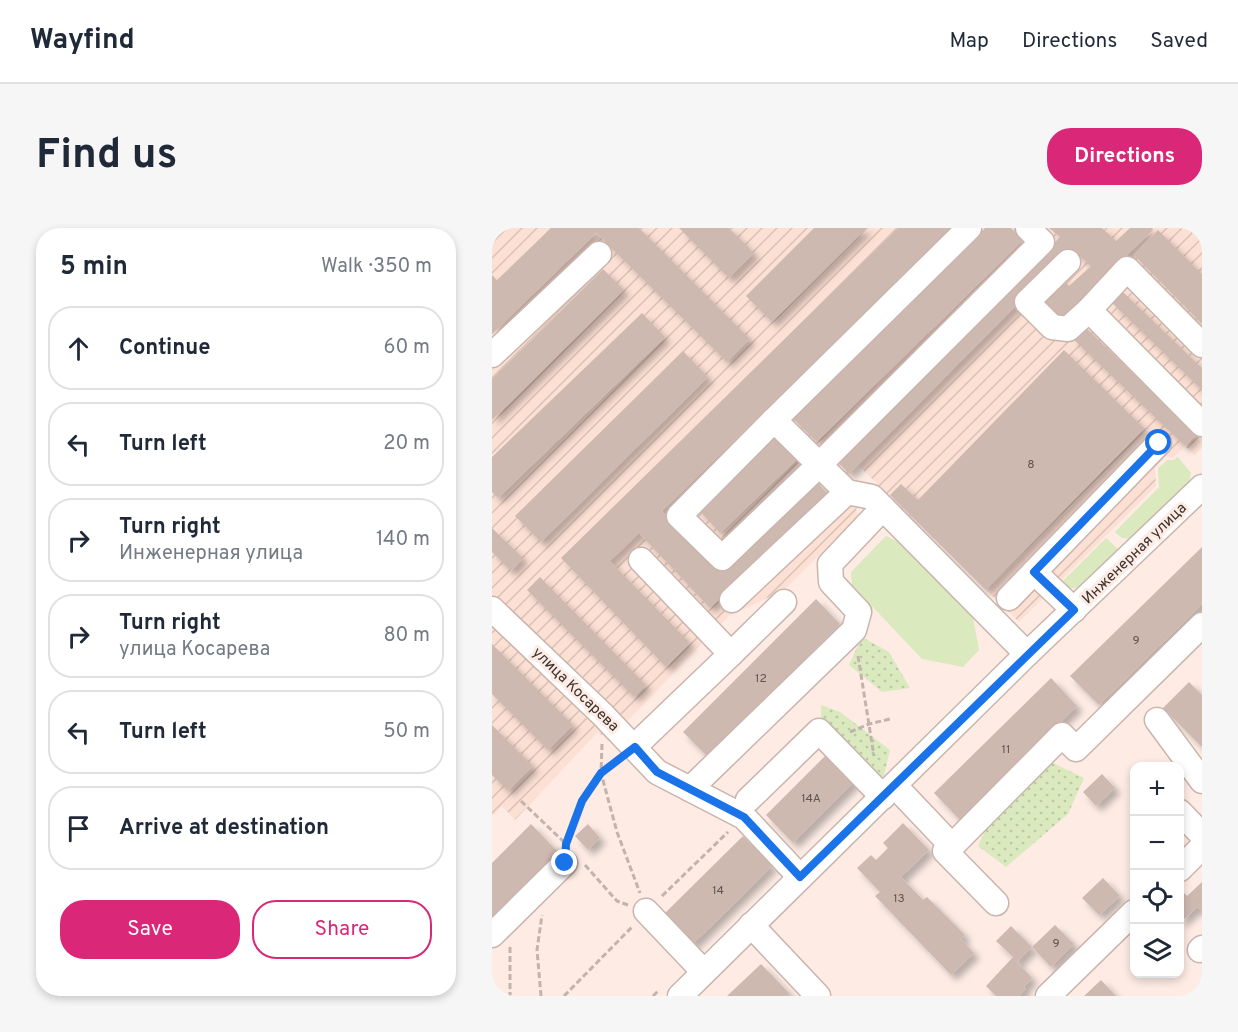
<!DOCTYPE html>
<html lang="en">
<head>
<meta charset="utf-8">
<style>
  body { margin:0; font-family:Overpass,sans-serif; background:#f6f6f7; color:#1f2937 }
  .controls { position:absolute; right:18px; bottom:18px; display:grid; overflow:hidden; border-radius:12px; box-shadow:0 3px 9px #0003 }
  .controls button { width:54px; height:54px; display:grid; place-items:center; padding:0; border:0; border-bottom:2px solid #e0e1e3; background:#fff; color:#1f2937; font:30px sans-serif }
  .stop { position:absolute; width:18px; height:18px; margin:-14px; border:4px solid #1a73e8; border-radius:50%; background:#fff }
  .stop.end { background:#1a73e8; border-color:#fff; box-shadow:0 2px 6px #0008 }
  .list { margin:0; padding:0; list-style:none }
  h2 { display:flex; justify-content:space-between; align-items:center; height:78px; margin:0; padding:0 24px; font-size:26px }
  h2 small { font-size:20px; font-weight:400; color:#747a83 }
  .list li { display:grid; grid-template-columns:39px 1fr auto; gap:18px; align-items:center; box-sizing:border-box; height:84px; margin:0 12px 12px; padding:0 12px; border:2px solid #e0e1e3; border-radius:24px }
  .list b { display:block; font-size:22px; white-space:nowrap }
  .list p { margin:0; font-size:20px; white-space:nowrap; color:#747a83 }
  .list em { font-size:20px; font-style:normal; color:#747a83 }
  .actions { display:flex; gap:12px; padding:18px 24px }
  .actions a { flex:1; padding:14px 0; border:2px solid #db2777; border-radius:24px; text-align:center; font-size:21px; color:#db2777 }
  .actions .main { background:#db2777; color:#fff }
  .icon { flex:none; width:33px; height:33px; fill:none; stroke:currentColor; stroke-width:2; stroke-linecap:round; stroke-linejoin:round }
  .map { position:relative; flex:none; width:710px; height:768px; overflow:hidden; border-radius:24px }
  header { display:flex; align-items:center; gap:36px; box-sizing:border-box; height:84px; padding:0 30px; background:#fff; border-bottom:2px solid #e0e1e3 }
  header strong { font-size:28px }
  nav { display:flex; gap:33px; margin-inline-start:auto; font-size:21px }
  .intro { display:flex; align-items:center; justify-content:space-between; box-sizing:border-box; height:144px; padding:0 36px }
  h1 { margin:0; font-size:42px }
  .button { padding:15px 27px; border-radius:24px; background:#db2777; color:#fff; font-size:21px; font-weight:700 }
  main { display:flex; gap:36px; padding:0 36px }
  aside { flex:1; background:#fff; border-radius:24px; box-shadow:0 3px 9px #0003 }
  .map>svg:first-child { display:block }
  .industrial { fill:url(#industrial-furrows) }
  .grass { fill:#dae9be }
  .park { fill:url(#park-dots) }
  .building { fill:#ceb9b1; filter:url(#shadow) }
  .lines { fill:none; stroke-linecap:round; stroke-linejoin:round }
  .minor-casing { stroke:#cab5ad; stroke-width:27 }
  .path { stroke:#c2b3ad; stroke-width:3; stroke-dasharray:6 3; stroke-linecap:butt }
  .minor { stroke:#fff; stroke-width:24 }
  .route { stroke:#1a73e8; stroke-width:8 }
  .labels { text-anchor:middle; stroke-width:6; stroke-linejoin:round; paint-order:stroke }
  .number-label { font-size:12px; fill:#605450 }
  .street-label { font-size:15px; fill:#3b332f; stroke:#fdebe4 }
</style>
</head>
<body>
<header>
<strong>Wayfind</strong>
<nav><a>Map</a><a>Directions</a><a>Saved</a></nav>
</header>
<div class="intro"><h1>Find us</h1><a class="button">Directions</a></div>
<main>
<aside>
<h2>5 min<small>Walk · 350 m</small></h2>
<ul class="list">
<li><svg class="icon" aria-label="ahead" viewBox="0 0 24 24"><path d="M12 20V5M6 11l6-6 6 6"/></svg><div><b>Continue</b></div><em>60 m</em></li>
<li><svg class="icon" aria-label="left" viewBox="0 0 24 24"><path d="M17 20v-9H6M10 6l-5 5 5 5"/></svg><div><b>Turn left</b></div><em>20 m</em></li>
<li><svg class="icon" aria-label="right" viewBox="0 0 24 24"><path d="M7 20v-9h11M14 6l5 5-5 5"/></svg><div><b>Turn right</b><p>Инженерная улица</p></div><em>140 m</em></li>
<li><svg class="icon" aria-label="right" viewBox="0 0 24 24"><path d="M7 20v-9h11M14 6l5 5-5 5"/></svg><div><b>Turn right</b><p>улица Косарева</p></div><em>80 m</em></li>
<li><svg class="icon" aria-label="left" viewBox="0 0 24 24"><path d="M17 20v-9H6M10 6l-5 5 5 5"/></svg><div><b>Turn left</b></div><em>50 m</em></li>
<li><svg class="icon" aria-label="arrive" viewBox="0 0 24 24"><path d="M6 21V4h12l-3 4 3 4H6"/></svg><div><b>Arrive at destination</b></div></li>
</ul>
<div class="actions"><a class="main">Save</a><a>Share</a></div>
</aside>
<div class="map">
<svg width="710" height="768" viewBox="0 0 710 768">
  <defs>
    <pattern id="industrial-furrows" width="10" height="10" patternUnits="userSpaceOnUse" patternTransform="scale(1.5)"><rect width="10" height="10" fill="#fde0d4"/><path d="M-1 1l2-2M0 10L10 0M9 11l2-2" fill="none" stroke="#dac1b6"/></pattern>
    <pattern id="park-dots" width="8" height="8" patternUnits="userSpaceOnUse" patternTransform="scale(1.5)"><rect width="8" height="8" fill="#dae9be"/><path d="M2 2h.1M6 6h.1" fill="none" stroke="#bcc8a4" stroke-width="1.8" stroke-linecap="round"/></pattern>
    <filter id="shadow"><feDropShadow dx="5.5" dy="5.5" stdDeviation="3" flood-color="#0004"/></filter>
  </defs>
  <rect width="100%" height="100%" fill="#fdebe4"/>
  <polygon class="industrial" points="0,0 710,0 710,219 702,227 693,218 681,230 674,228 663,240 664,258 527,394 366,237 358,246 366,288 292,362 237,388 116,513 106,504 23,592 10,578 0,588"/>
  <g class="grass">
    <polygon points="686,229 699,245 697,255 640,311 630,310 623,304 667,259 666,240 676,232 681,232"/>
    <polygon points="394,308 406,314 481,389 487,422 471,439 430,431 360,357 359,344"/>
    <path d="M614,310L625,320V326C607,344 594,368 566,358Z"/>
  </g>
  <g class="park">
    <polygon points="370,409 397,424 418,460 390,464 357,437"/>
    <polygon points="329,477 348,484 398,522 392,548 369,551 329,491"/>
    <polygon points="559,534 592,550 576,586 514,639 486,618 494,601"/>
  </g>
  <g class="building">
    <polygon points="59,0 147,0 258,111 235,134 104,5 0,106 0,47 5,52"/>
    <polygon points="187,0 237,0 262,25 237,50"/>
    <polygon points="322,0 375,0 280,94 254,68"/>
    <polygon points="406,0 459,0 170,283 229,343 323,252 336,266 218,380 147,305 118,333 198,415 174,439 69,330"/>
    <polygon points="493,0 519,0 531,12 325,214 300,190"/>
    <polygon points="557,0 610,0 624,13 638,0 659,0 661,2 566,93 547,73 570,51 577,58 599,38 580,21 357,246 346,234 568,9"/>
    <polygon points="666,2 710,46 710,96 642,27"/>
    <polygon points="111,41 132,62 0,192 0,151"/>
    <polygon points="631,64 710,140 710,162 620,75"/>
    <polygon points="150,85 173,109 6,270 0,264 0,229"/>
    <polygon points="592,98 704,206 693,218 581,111"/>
    <polygon points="572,122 652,200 494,362 398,267 409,256 426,272"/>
    <polygon points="191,123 216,149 49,314 23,288"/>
    <polygon points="283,204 307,229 228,305 204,279"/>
    <polygon points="0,300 31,330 19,343 0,324"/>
    <polygon points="710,319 710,376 607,477 578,448"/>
    <polygon points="48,349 154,457 142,469 35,362"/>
    <polygon points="324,371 348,396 215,528 191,504"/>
    <polygon points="0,416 81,497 56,522 0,466"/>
    <polygon points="559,450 585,478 469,593 442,565"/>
    <polygon points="697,454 710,467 710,519 671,480"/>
    <polygon points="0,497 41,538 16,563 0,547"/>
    <polygon points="336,525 363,553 301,615 274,587"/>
    <polygon points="610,546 623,560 604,578 591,564"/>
    <polygon points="411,595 437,622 409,649 431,672 435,669 473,707 469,711 482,725 459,747 383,668 388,664 365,640 379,627 384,632 396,620 391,615"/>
    <polygon points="39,596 66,624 0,690 0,635"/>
    <polygon points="96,596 108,610 96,622 83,608"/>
    <polygon points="251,608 280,638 200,717 171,687"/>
    <polygon points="611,650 628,668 607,687 590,670"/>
    <polygon points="710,654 710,684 705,679 688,695 688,668 691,664 695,668"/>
    <polygon points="563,697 582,716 559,739 540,719"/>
    <polygon points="519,698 540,719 525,734 540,750 532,759 534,761 527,768 504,768 494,758 521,729 504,713"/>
    <polygon points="269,736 298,766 296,768 235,768"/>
    <polygon points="609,752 624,768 592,768"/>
  </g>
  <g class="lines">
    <defs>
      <g id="minor">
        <polyline points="477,0 282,192 187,288 230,330 327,237 550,14 536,0"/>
        <polyline points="576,34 535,74 560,99 576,101 597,82"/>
        <polyline points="710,117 635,41 597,82 710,196"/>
        <polyline points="0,127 107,26"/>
        <polyline points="282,192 355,264 380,269 535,426"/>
        <polyline points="542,344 582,382"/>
        <polyline points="517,370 667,215"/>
        <polyline points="240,372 355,264"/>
        <polyline points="0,381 111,487 165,544 252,589 308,649"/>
        <polyline points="239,426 292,374"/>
        <polyline points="665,492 710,553"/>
        <polyline points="143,518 239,426 149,332"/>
        <polyline points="403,558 460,618 453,623 504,675"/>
        <polyline points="198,561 362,402 367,384 339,354 338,336 391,280"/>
        <polyline points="256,572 327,503 391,569"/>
        <polyline points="688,584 710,607"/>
        <polyline points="460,618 570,507 584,521 710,397"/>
        <polyline points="688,641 710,619"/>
        <polyline points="154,683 212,744"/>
        <polyline points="259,697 326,768"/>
        <polyline points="0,707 73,635"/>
        <polyline points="708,722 710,720"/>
        <polyline points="188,768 535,426 710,259"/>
        <polyline points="556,768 642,684"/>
      </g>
    </defs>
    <use href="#minor" class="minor-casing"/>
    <g class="path">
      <polyline points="366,428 382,528"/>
      <polyline points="358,504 377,496 398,491"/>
      <polyline points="110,516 109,545 125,604 148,665"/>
      <polyline points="29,573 73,615"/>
      <path d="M74,615C87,581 95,556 125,533"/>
      <polyline points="93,637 125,673 136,677"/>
      <polyline points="170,668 236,604"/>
      <polyline points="18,719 18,768"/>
      <polyline points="49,768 45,722 50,687"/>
      <polyline points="72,768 140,699"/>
      <polyline points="161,768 167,762"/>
    </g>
    <use href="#minor" class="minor"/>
  </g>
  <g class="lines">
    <polyline class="route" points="73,635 74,616 90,573 109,545 143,519 165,544 252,589 308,649 582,382 542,344 667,215"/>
  </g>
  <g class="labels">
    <g class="number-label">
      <text x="539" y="240">8</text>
      <text x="644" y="416">9</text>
      <text x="269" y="454">12</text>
      <text x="514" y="525">11</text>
      <text x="319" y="574">14А</text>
      <text x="226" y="666">14</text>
      <text x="407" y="674">13</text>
      <text x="564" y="719">9</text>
    </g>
    <g class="street-label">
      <text transform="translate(642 325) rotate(-44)" y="5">Инженерная улица</text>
      <text transform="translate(84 461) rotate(44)" y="5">улица Косарева</text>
    </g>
  </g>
</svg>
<div class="controls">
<button>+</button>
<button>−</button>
<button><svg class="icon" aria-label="locate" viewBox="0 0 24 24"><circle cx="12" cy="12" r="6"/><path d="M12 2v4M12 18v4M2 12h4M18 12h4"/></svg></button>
<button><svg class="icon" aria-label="layers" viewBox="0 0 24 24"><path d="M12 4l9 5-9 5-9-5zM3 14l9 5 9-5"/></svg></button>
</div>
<div class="stop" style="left:667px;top:215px"></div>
<div class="stop end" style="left:73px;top:635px"></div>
</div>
</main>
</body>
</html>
